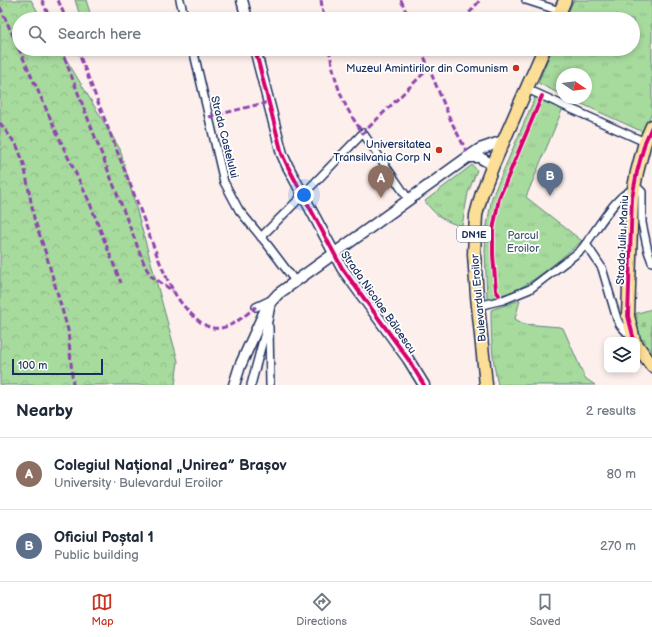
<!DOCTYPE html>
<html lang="en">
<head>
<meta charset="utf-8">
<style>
  body { margin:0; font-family:"Balsamiq Sans",sans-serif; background:#f6f6f7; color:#1f2937 }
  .controls { position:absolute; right:12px; bottom:12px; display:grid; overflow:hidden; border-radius:8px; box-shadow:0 2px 6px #0003 }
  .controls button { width:36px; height:36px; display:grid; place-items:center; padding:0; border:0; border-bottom:1px solid #e0e1e3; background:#fff; color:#1f2937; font:20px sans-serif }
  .compass { position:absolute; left:556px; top:68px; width:36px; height:36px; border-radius:50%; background:#fff; box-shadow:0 2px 6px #0003; rotate:103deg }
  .scale { position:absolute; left:12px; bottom:10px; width:91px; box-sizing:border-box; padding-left:4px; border:2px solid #1b2f5e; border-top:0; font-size:11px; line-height:14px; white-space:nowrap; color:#1b2f5e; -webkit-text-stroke:3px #fff; paint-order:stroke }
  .you { position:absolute; left:304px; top:195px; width:14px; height:14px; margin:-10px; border:3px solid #fff; border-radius:50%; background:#1a73e8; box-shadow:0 0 0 6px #1a73e833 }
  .badge { display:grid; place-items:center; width:26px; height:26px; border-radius:50%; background:#c8321e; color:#fff; font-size:13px; font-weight:700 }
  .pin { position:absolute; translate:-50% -33px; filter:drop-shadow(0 1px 2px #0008) }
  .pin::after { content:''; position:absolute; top:21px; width:14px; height:12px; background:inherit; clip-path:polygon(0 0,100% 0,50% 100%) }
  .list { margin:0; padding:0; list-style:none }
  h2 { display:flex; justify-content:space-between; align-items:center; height:52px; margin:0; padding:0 16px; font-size:17px }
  h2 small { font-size:13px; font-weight:400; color:#747a83 }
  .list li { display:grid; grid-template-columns:26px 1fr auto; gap:12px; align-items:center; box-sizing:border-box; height:72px; padding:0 16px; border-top:1px solid #e0e1e3 }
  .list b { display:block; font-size:15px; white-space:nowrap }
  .list p { margin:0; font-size:13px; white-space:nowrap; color:#747a83 }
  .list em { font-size:13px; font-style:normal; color:#747a83 }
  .icon { flex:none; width:22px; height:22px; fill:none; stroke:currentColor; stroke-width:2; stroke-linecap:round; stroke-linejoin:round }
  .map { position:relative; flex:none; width:652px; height:385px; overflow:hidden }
  .search { position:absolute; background:#fff; box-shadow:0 2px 6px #0003; left:12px; right:12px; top:12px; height:44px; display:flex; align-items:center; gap:10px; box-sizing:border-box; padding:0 14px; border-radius:22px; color:#747a83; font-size:15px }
  .sheet { height:196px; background:#fff }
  nav { display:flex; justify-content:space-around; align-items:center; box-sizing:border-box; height:56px; border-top:1px solid #e0e1e3; background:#fff; font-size:11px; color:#747a83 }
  nav a { display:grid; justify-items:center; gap:2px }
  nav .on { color:#c8321e }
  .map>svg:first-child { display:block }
  .forest { fill:url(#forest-crowns); stroke:#61847e }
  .cemetery { fill:url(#cemetery-stones); stroke:#61847e }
  .park { fill:url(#park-tufts); stroke:#61847e }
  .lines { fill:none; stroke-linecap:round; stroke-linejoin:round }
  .street-casing { stroke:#1b2f5e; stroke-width:10 }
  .secondary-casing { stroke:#1b2f5e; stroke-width:13 }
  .primary-casing { stroke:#1b2f5e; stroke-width:15 }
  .street { stroke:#fff; stroke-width:7 }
  .secondary { stroke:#fff; stroke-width:10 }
  .primary { stroke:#fcde96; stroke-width:12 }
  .quiet { stroke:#8e44ad; stroke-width:3; stroke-dasharray:6 3; stroke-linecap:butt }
  .cycleway-casing { stroke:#fff; stroke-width:6 }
  .cycleway { stroke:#d6006c; stroke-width:4 }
  .poi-dot { fill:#c8321e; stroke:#fff; stroke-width:1.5 }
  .labels { text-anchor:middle; stroke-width:3.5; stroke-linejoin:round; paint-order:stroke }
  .shield { fill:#fff; stroke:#5f6d8e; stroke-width:1 }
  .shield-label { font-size:10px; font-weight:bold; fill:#1b2f5e }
  .poi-label { font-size:11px; fill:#1b2f5e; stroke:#fff; text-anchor:end }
  .street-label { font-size:11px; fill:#1b2f5e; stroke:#fff }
  .park-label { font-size:11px; fill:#3e5a6e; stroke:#fff }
</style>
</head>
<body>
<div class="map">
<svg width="652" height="385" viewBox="0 0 652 385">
  <defs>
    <pattern id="forest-crowns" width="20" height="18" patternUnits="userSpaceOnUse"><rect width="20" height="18" fill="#a7da9d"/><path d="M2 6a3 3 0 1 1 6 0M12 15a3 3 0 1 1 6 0" fill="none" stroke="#8fbb8a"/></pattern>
    <pattern id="cemetery-stones" width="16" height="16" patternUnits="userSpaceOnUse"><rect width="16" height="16" fill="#a7da9d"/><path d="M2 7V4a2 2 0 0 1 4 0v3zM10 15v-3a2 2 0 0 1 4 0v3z" fill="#8fbb8a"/></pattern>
    <pattern id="park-tufts" width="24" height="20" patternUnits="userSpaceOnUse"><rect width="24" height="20" fill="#a7da9d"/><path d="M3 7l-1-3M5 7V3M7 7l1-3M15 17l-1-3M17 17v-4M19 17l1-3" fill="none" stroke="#8fbb8a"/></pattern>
  </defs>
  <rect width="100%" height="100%" fill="#fdefec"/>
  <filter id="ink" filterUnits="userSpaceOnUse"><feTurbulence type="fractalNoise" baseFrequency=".025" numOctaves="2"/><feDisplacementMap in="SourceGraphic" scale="8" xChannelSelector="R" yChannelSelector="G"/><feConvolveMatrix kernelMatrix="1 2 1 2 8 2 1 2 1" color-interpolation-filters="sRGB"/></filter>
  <g filter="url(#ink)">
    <polygon class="forest" points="0,0 31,0 42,19 19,19 19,49 60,49 120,149 178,361 175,385 0,385"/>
    <path class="cemetery" d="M652,309V357C642,342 634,332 634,314Z"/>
    <g class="park">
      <polygon points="75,0 86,0 92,19 81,19"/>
      <polygon points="574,0 652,0 652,112 643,132 569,98 586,98 586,74 562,74 562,95 538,83 552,49 633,49 633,19 565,19"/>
      <path d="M536,95L563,108L526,197L582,241C562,257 542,276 520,288C509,294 498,295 487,300L485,249L487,225L492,197Z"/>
      <path d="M472,165L477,170L468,193L462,226C447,223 434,215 425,201Z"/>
      <path d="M520,300L515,319L524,324L560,327L563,328L585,378L595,385H498C492,360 491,336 491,310Z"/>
    </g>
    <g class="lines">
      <defs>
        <g id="street">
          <polyline points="180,0 185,19"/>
          <polyline points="526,0 560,11"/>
          <polyline points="193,49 224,182 239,210 267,244 295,281"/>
          <polyline points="527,89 645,142"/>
          <polyline points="261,237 297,201 363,133 409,200"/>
          <polyline points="586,244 602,268 617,319 620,325 632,338"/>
          <path d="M478,306L503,300L530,289L580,251C594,236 618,187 639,189L642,192V223L648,251L652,262"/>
          <polyline points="256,307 271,300"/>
          <polyline points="269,327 270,385"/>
          <polyline points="251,385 268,321 271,305"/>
        </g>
        <g id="secondary">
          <polyline points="242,0 247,19"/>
          <polyline points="255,49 282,154 287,165 342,268 408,359 424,385"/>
          <polyline points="468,157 479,157 493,165"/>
          <polyline points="234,385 240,366 264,313 268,305 278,294 468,157 480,149 503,141"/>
        </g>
        <g id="primary">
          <polyline points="557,19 565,0"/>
          <polyline points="634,340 628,316 632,198 637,172 645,142 652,126"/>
          <polyline points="637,345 652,366"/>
          <polyline points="486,385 477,296 474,254 476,215 482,193 493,165 544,49"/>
        </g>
      </defs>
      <use href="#street" class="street-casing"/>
      <use href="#secondary" class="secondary-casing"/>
      <use href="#primary" class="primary-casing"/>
      <use href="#street" class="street"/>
      <use href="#secondary" class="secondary"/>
      <use href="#primary" class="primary"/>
      <g class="quiet">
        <polyline points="42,0 50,19"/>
        <polyline points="58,0 66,19"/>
        <polyline points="321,0 324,19"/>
        <polyline points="401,0 409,19"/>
        <polyline points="0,7 67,155 89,201 121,283"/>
        <polyline points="240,19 247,17"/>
        <polyline points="463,19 472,10 480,0"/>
        <polyline points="61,49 145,266 151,276 173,291"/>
        <path d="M77,49C97,99 116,149 136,199C148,230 158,263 174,292C180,303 194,319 205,325C224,336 242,317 256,307"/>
        <path d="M329,49C336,85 341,103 363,133L429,68"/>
        <polyline points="421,49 451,121 467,152"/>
        <polyline points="209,117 268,102"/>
        <polyline points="0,123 17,146 24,164 34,218 46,254 68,330 73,385"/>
      </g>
      <defs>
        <g id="cycleway">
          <polyline points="255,49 282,154 287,165 342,268 408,359 424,385"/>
          <polyline points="499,295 496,291 493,255 493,230 499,198 542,96"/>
          <polyline points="634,340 628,316 632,198 637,172 645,142 652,126"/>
        </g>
      </defs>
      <use href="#cycleway" class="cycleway-casing"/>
      <use href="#cycleway" class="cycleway"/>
    </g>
  </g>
  <g class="poi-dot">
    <circle cx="516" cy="68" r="4"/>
    <circle cx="439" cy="150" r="4"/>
  </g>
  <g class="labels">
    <rect class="shield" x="457" y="226" width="34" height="16" rx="3"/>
    <g class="shield-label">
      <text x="474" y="238">DN1E</text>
    </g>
    <g class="poi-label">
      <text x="508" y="72">Muzeul Amintirilor din Comunism</text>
      <text x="431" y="148">Universitatea<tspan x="431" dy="13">Transilvania Corp N</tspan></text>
    </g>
    <g class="street-label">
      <text transform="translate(225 137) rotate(76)" y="4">Strada Castelului</text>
      <text transform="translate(622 240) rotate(-87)" y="4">Strada Iuliu Maniu</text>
      <text transform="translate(478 298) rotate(-95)" y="4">Bulevardul Eroilor</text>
      <text transform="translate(379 302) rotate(55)" y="4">Strada Nicolae Bălcescu</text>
    </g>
    <g class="park-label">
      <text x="523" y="239">Parcul<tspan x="523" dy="13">Eroilor</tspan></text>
    </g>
  </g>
</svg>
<div class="controls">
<button><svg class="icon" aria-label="layers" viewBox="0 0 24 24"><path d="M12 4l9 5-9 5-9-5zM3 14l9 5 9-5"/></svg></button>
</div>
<svg class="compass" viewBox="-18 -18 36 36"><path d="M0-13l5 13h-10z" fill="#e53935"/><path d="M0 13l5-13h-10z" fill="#747a83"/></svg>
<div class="scale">100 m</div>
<div class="you"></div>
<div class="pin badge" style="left:381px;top:198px;background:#8d6e63">A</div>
<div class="pin badge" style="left:550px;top:196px;background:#5c6f8a">B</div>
<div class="search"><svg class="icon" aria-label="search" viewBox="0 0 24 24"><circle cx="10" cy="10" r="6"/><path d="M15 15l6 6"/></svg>Search here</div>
</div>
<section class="sheet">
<h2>Nearby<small>2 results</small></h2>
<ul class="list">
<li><span class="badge" style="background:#8d6e63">A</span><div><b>Colegiul Național „Unirea” Brașov</b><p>University · Bulevardul Eroilor</p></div><em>80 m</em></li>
<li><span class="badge" style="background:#5c6f8a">B</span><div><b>Oficiul Poștal 1</b><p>Public building</p></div><em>270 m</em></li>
</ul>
</section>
<nav>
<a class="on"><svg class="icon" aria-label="map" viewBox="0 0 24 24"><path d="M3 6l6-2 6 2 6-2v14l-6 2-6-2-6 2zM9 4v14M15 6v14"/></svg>Map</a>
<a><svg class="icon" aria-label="directions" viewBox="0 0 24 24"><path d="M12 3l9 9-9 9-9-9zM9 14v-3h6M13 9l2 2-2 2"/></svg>Directions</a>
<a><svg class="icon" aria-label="saved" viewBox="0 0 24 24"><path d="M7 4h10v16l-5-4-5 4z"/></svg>Saved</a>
</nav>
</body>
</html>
